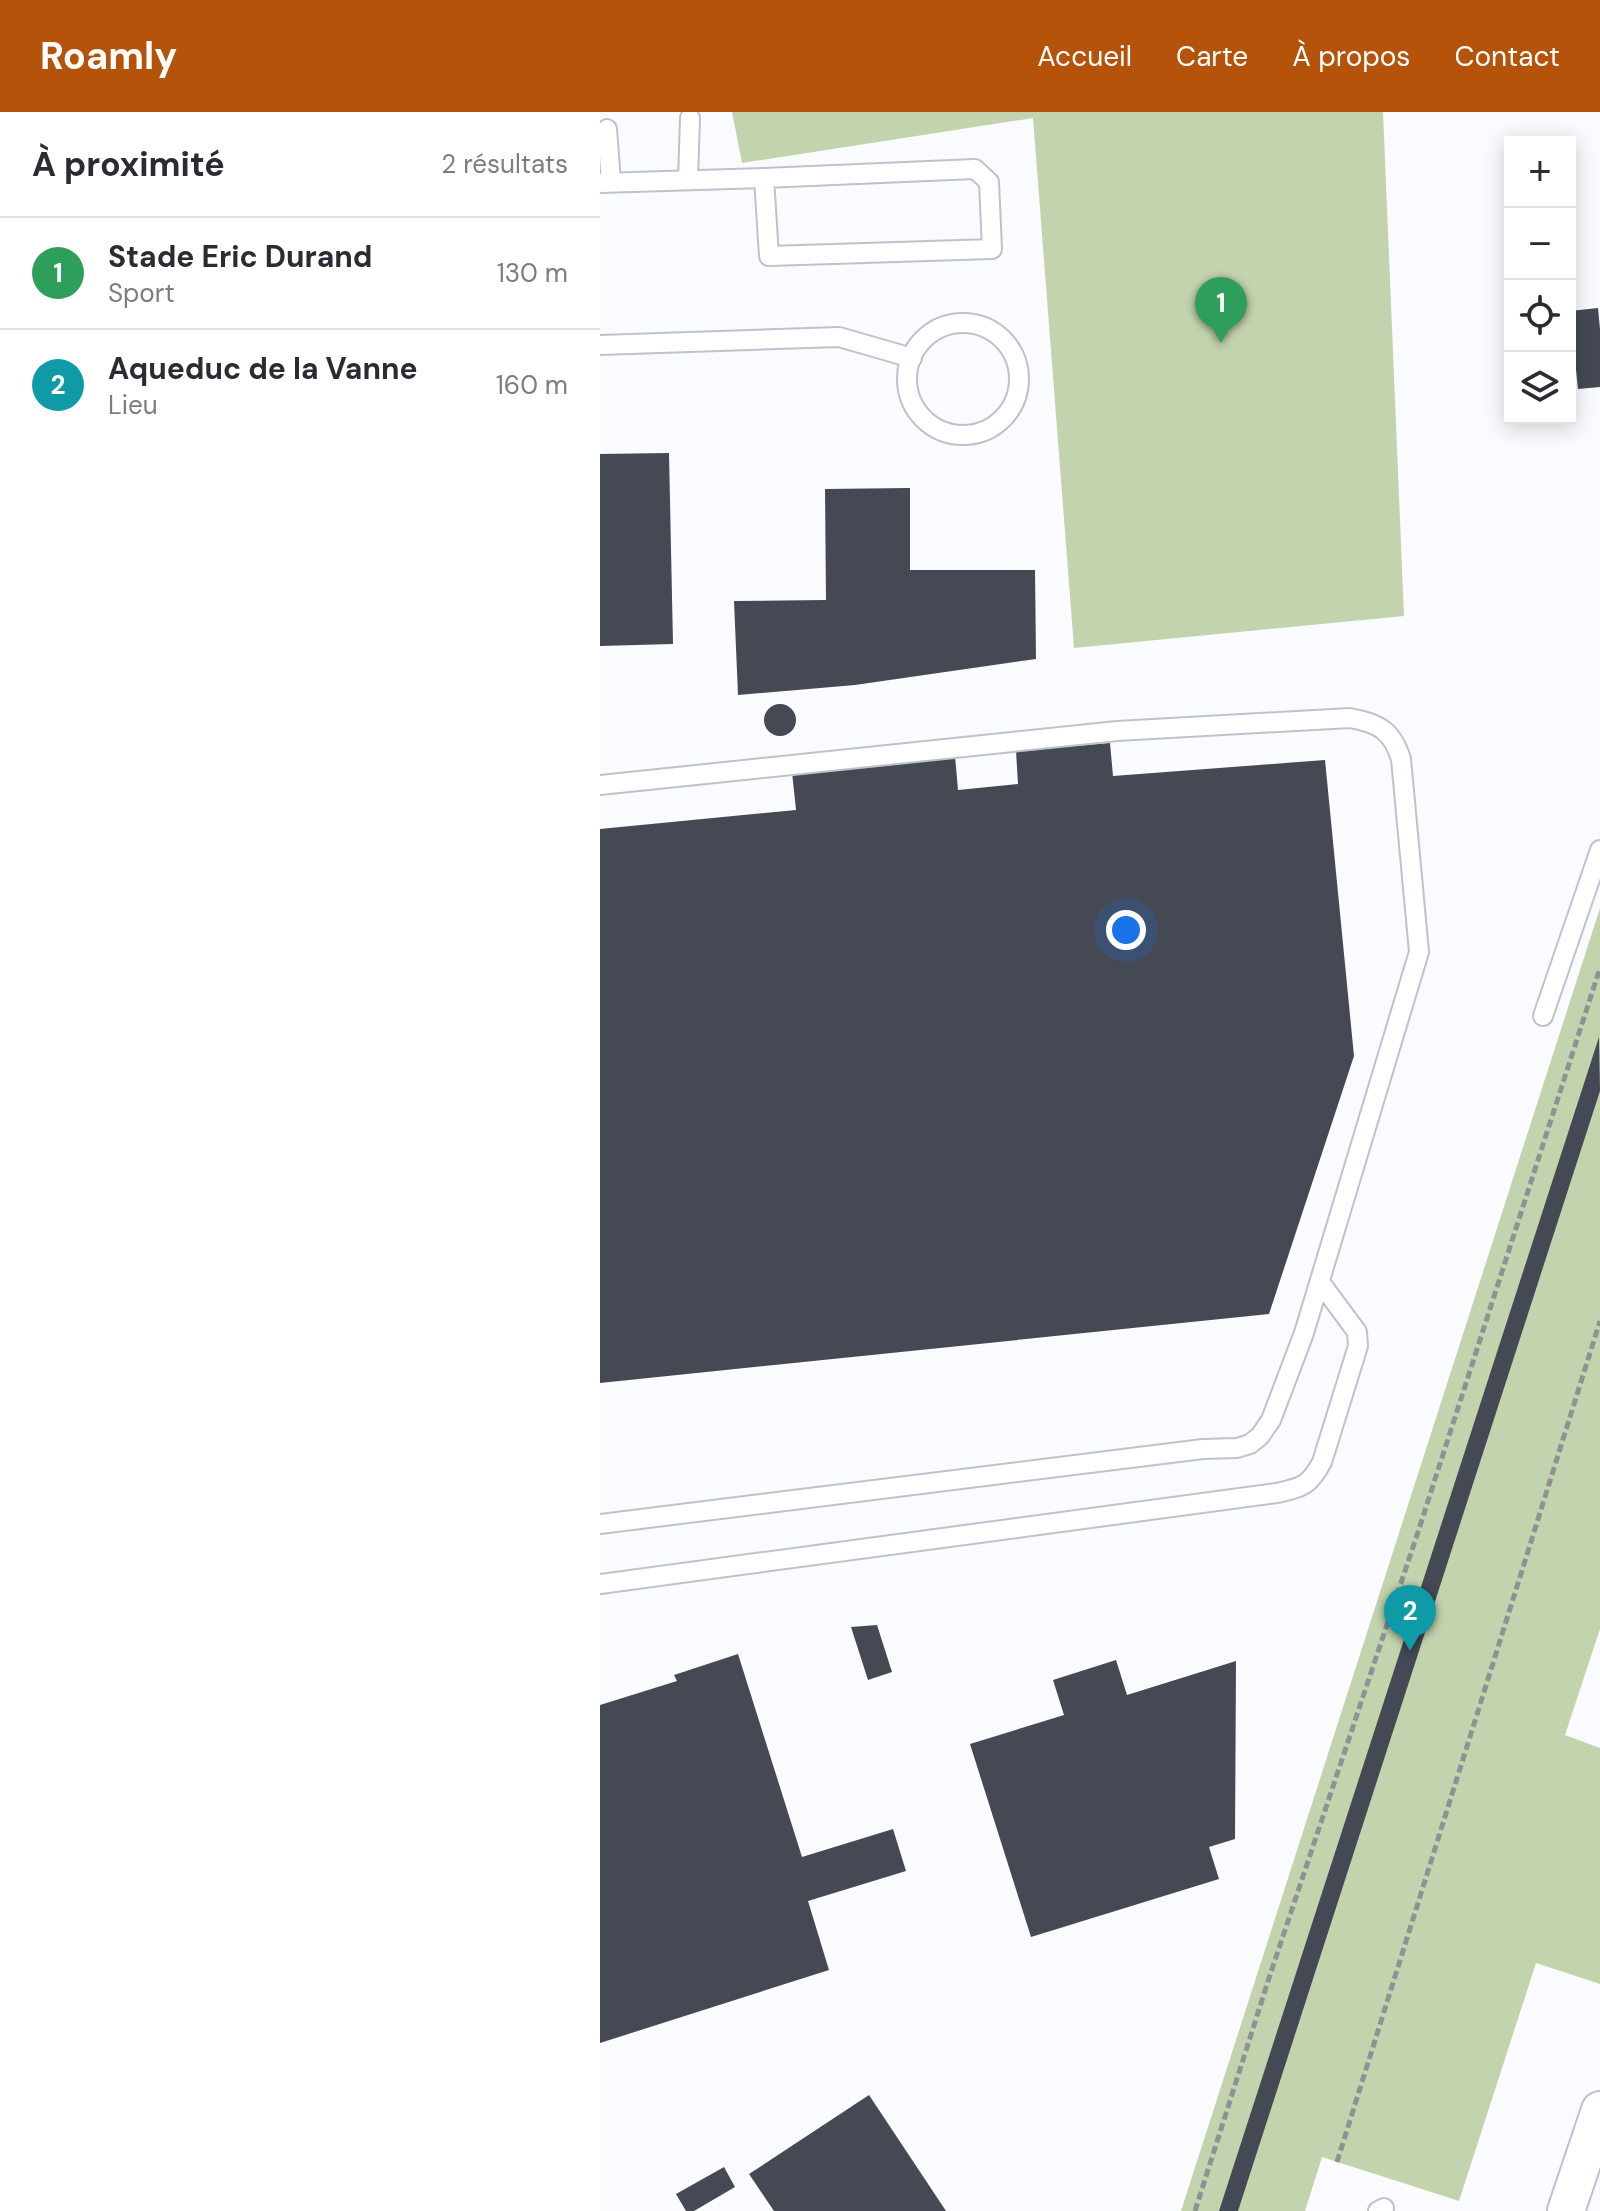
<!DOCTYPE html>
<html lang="fr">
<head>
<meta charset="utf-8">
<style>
  body { margin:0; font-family:"DM Sans",sans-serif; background:#f7f7f7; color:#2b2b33 }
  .controls { position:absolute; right:24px; top:24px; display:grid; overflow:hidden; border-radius:0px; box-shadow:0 4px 20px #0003 }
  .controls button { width:72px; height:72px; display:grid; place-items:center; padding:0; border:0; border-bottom:2px solid #e1e1e2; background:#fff; color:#2b2b33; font:40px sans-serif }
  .you { position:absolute; left:526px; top:818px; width:28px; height:28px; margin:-20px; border:6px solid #fff; border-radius:50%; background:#1a73e8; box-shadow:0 0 0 12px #1a73e833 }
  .badge { display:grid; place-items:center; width:52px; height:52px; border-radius:50%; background:#b45309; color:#fff; font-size:26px; font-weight:700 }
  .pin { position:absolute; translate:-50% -66px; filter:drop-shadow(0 2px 4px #0008) }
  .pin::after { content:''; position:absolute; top:42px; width:28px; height:24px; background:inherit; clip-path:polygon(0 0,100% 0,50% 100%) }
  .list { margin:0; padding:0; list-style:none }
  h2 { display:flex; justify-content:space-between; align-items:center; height:104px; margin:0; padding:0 32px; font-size:34px }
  h2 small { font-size:26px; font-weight:400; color:#7c7c81 }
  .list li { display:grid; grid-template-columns:52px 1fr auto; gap:24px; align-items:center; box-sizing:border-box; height:112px; padding:0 32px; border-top:2px solid #e1e1e2 }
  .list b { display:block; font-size:30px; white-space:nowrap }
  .list p { margin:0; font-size:26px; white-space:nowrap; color:#7c7c81 }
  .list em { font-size:26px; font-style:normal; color:#7c7c81 }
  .icon { flex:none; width:44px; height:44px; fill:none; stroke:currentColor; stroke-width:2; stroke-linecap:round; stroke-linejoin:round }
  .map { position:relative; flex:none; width:1000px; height:2099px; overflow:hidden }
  header { display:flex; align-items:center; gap:48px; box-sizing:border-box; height:112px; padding:0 40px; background:#b45309; color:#fff }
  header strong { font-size:38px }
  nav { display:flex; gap:44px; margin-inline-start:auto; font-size:28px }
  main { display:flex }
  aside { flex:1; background:#fff }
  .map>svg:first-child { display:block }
  .green { fill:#c3d3ae }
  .building { fill:#454954 }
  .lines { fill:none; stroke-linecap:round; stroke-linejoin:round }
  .service-casing { stroke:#bdc2cf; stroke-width:22 }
  .minor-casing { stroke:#bdc2cf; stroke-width:40 }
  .path { stroke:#909195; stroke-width:5; stroke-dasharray:8 4; stroke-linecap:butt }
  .service { stroke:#fff; stroke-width:18 }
  .minor { stroke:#fff; stroke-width:36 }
</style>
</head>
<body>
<header>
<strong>Roamly</strong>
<nav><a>Accueil</a><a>Carte</a><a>À propos</a><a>Contact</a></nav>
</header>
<main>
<aside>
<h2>À proximité<small>2 résultats</small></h2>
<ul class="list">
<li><span class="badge" style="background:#2e9e5b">1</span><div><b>Stade Eric Durand</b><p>Sport</p></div><em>130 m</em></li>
<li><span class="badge" style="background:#0f9aa8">2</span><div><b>Aqueduc de la Vanne</b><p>Lieu</p></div><em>160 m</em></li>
</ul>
</aside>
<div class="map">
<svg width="1000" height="2099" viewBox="0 0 1000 2099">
  <rect width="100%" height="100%" fill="#fafbfe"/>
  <g class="green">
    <polygon points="132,0 783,0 804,504 474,536 433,6 142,51"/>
    <polygon points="1000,796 1000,1517 965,1623 1000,1636 1000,1872 936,1851 859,2089 722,2045 705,2099 581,2099"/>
  </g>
  <g class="building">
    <polygon points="998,196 1000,217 1000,275 978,277 970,199"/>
    <polygon points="69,341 73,532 0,534 0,342"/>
    <polygon points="310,376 310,458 435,458 436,547 255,573 138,583 134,489 226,488 225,377"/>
    <circle cx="180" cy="608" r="16"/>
    <polygon points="510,631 513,664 725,648 754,944 669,1202 0,1271 0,717 196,698 192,660 355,644 358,678 418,672 416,639"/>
    <polygon points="999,925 1000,979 638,2099 619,2099"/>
    <polygon points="277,1513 292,1560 268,1568 251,1515"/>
    <polygon points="138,1542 202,1745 293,1717 306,1759 208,1789 229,1858 0,1931 0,1593 77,1569 74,1563"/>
    <polygon points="516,1548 527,1583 636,1549 635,1727 609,1735 619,1767 431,1825 370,1632 464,1603 453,1568"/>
    <polygon points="269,1983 346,2099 174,2099 149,2062"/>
    <polygon points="124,2055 135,2075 94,2099 86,2099 76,2082"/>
  </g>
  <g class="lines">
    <defs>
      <g id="service">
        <polyline points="7,17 11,70"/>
        <polygon points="375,57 389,70 392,137 169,144 164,66"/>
        <polyline points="88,68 90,6"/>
        <polyline points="0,71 164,66"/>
        <circle cx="363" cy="267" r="56"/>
        <polyline points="0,233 239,225 312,246"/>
        <path d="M0,673L517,619L750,606C778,611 792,618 801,647L819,840L704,1221L671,1308L660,1324L650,1332L637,1336L603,1337L0,1412"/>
        <polyline points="943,904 1000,738"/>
        <path d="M0,1472L677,1381C703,1375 709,1374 722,1350L758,1234L757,1220L720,1170"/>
        <polyline points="778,2099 784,2096"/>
      </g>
      <polyline id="minor" points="966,2099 1000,1998"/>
    </defs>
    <use href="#service" class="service-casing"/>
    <use href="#minor" class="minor-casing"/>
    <g class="path">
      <polyline points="737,2050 1000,1209"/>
      <polyline points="595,2099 669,1866 818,1420 1000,856"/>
    </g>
    <use href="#service" class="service"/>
    <use href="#minor" class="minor"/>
  </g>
</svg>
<div class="controls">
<button>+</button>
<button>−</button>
<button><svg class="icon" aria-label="locate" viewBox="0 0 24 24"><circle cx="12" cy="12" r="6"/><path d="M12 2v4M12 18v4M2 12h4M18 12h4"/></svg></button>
<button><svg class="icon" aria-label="layers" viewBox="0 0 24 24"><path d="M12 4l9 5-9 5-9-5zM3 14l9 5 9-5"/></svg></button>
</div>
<div class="you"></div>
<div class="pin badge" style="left:621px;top:231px;background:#2e9e5b">1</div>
<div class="pin badge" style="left:810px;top:1539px;background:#0f9aa8">2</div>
</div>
</main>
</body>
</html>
